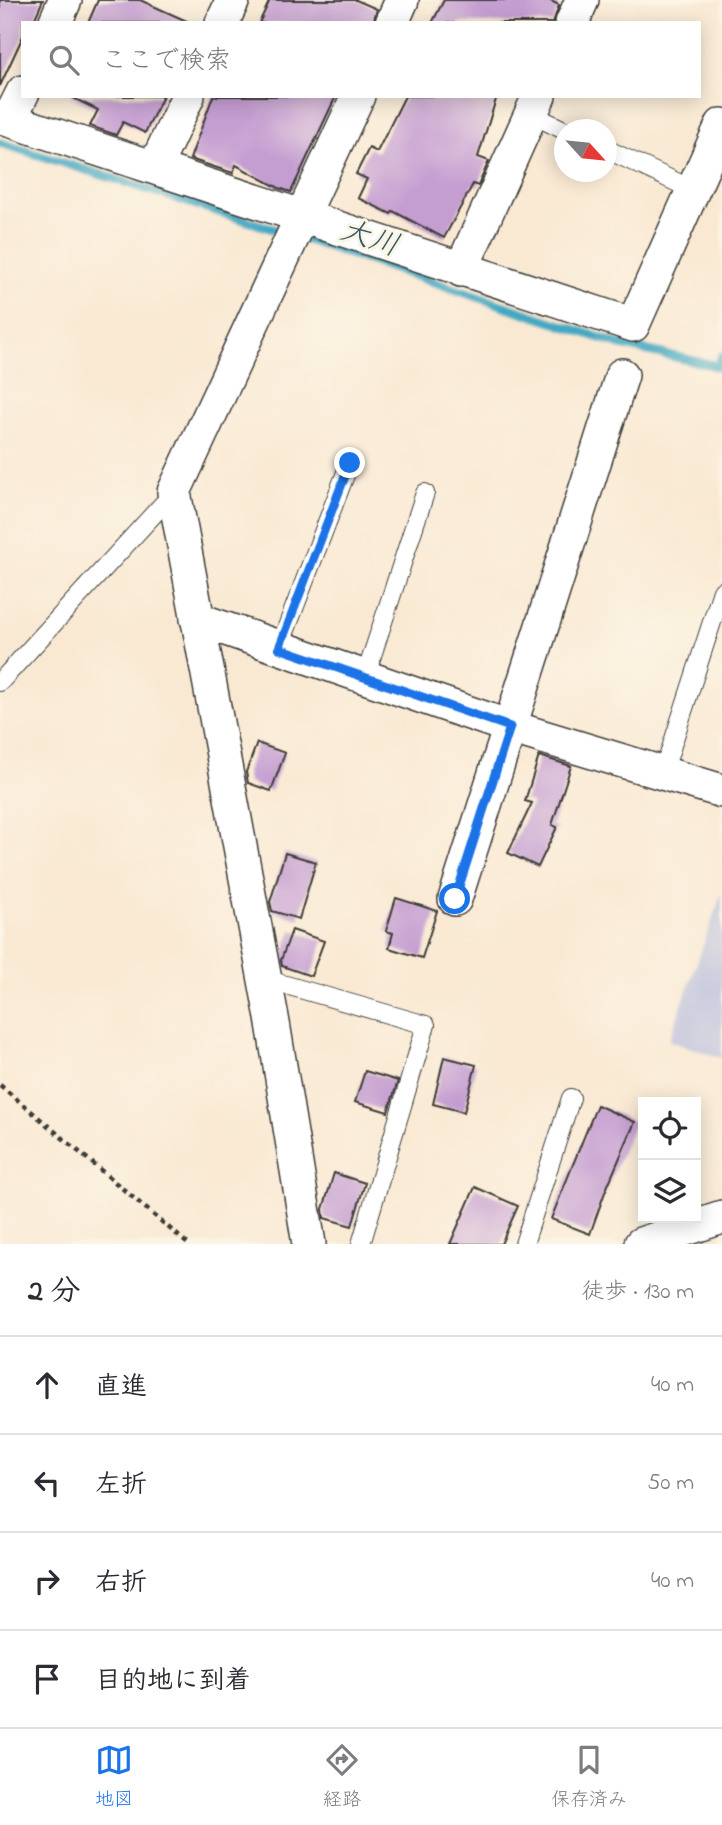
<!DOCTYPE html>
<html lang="ja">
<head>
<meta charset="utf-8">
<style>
  body { margin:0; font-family:"Indie Flower","Klee One",sans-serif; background:#f7f7f7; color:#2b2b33 }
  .controls { position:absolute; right:21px; bottom:21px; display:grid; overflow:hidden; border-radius:0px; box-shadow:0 4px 18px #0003 }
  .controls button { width:63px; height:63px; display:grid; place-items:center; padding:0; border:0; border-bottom:2px solid #e1e1e2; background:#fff; color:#2b2b33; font:35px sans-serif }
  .compass { position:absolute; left:554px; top:119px; width:63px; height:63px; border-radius:50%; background:#fff; box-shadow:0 4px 18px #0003; rotate:117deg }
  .stop { position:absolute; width:21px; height:21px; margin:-16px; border:5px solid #1a73e8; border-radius:50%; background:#fff }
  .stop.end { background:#1a73e8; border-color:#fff; box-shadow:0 2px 7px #0008 }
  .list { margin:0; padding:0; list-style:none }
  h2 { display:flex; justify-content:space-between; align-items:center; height:91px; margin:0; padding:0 28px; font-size:30px }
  h2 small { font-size:23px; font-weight:400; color:#7c7c81 }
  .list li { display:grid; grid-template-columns:46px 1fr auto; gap:21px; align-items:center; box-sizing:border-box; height:98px; padding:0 28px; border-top:2px solid #e1e1e2 }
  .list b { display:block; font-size:26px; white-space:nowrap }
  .list em { font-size:23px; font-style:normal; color:#7c7c81 }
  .icon { flex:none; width:38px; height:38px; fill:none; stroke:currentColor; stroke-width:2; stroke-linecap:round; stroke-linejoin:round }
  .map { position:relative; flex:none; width:722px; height:1244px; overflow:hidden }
  .search { position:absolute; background:#fff; box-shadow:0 4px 18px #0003; left:21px; right:21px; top:21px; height:77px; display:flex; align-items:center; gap:18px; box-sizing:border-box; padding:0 24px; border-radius:0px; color:#7c7c81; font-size:26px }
  .sheet { height:483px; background:#fff }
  nav { display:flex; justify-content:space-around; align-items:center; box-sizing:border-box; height:98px; border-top:2px solid #e1e1e2; background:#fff; font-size:19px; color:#7c7c81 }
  nav a { display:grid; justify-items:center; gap:4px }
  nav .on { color:#1a73e8 }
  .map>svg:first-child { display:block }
  .industrial { fill:#bfc2dd }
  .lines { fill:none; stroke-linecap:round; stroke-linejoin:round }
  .stream { stroke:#42a9c2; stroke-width:9 }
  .building { fill:#c49dd1 }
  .service-casing { stroke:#3d3b37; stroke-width:20 }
  .minor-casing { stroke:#3d3b37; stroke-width:36 }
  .path { stroke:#3d3b37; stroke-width:4.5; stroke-dasharray:5 5; stroke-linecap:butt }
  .service { stroke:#fff; stroke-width:18 }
  .minor { stroke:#fff; stroke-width:33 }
  .route { stroke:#1a73e8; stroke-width:9 }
  .labels { text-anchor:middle; stroke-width:6; stroke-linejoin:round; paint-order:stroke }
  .water-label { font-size:30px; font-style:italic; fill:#2d5b67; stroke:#fcf5e5 }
</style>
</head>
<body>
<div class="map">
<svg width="722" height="1244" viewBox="0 0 722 1244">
  <rect width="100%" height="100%" fill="#fcf5e5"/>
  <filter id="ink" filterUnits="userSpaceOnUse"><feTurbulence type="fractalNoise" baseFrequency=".0143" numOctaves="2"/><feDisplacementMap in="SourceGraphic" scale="14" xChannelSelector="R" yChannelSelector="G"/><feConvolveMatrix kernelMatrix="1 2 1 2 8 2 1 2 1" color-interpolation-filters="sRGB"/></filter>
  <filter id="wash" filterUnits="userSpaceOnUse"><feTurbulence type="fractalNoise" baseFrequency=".00686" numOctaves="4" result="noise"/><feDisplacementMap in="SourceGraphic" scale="28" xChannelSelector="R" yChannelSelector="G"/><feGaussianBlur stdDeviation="1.57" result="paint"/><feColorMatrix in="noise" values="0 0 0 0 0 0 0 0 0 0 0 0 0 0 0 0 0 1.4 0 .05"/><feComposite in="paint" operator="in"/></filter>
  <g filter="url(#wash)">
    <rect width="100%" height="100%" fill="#f9e9d3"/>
    <polygon class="industrial" points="722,892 722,1058 669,1041"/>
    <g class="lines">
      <polyline class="stream" points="0,143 311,241 621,345 717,366 722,356"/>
    </g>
    <g id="blocks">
      <g class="building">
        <polygon points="0,0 43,0 33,23 23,23 23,36 0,86"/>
        <polygon points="98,0 140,0 191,23 88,23"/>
        <polygon points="270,0 356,0 377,9 373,23 259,23"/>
        <polygon points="444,0 549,0 559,5 553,23 432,23"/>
        <polygon points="69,96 163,96 145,133 123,122 116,135 90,126 98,110"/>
        <polygon points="213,96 336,96 291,192 279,188 236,165 233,173 190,159"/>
        <polygon points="405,96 497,96 478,157 489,161 478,186 473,184 444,238 393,211 391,214 358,198 367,179 356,174 369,148 377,152"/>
        <polygon points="257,743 285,753 271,791 248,783 246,772"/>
        <polygon points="539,756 571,766 552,825 557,827 538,867 508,853 532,803 525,801"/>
        <polygon points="285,853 316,862 299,919 272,911 270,902"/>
        <polygon points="396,898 437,911 422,958 389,948 393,933 386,931"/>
        <polygon points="292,930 324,941 311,976 282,966 281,960"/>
        <polygon points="444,1057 476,1065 464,1112 433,1104"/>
        <polygon points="365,1071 398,1081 388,1112 355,1102"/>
        <polygon points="597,1105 635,1122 605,1192 590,1234 551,1219"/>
        <polygon points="334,1173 365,1183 352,1226 324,1218 323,1209"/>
        <polygon points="475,1187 518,1206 501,1244 450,1244"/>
      </g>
    </g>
  </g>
  <g filter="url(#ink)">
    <use href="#blocks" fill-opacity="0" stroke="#3d3b37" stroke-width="2"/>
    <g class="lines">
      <defs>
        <g id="service">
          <polyline points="531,114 564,130"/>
          <polyline points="606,149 693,190"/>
          <polyline points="279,648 350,462"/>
          <polyline points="365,677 425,493"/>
          <polyline points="0,682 174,492"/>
          <polyline points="663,773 722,591"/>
          <polyline points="265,979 426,1025 361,1244"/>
          <polyline points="524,1244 571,1098"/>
        </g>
        <g id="minor">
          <polyline points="55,23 65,0"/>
          <polyline points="222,23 233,0"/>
          <polyline points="392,23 402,0"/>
          <polyline points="572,23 582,0"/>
          <polyline points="0,117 633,325 722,125"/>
          <polyline points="9,120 23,92"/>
          <polyline points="155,167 188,96"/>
          <polyline points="461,270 539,96"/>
          <polyline points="197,619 510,727 722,791"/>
          <polyline points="455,899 622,375"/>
          <polyline points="309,1244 273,1023 174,492 358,96"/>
          <polyline points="641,1244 722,1217"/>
        </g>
      </defs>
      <use href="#service" class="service-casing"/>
      <use href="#minor" class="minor-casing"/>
      <polyline class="path" points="0,1085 188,1244"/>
      <use href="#service" class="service"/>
      <use href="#minor" class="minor"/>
    </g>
  </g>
  <g class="lines" filter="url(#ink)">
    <polyline class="route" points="350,463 279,648 510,727 455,899"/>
  </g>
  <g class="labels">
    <g class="water-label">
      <text transform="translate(370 237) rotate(18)" y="10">大川</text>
    </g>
  </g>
</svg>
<div class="controls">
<button><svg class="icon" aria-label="locate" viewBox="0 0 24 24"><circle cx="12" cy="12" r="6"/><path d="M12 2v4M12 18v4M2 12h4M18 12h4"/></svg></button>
<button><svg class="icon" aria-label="layers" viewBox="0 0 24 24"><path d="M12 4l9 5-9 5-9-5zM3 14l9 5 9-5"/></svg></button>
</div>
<svg class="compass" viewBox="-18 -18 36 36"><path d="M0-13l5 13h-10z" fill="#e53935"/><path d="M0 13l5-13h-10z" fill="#7c7c81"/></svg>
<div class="stop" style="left:455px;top:899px"></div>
<div class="stop end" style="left:350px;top:463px"></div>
<div class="search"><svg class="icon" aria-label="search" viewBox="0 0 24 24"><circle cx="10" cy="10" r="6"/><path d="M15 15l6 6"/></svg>ここで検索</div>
</div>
<section class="sheet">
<h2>2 分<small>徒歩 · 130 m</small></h2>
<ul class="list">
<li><svg class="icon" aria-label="ahead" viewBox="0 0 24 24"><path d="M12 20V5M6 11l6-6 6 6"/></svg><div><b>直進</b></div><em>40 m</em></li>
<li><svg class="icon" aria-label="left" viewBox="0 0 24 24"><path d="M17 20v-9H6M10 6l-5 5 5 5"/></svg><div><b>左折</b></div><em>50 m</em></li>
<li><svg class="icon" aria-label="right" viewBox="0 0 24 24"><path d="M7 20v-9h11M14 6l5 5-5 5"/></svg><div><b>右折</b></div><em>40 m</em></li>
<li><svg class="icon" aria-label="arrive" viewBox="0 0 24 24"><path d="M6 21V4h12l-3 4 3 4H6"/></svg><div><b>目的地に到着</b></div></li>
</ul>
</section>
<nav>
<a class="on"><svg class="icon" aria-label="map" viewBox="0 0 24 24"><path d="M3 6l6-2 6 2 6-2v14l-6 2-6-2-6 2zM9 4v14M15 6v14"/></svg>地図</a>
<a><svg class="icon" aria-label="directions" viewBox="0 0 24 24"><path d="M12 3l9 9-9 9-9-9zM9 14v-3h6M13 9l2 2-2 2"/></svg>経路</a>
<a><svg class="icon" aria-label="saved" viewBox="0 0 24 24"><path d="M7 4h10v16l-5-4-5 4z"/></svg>保存済み</a>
</nav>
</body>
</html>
